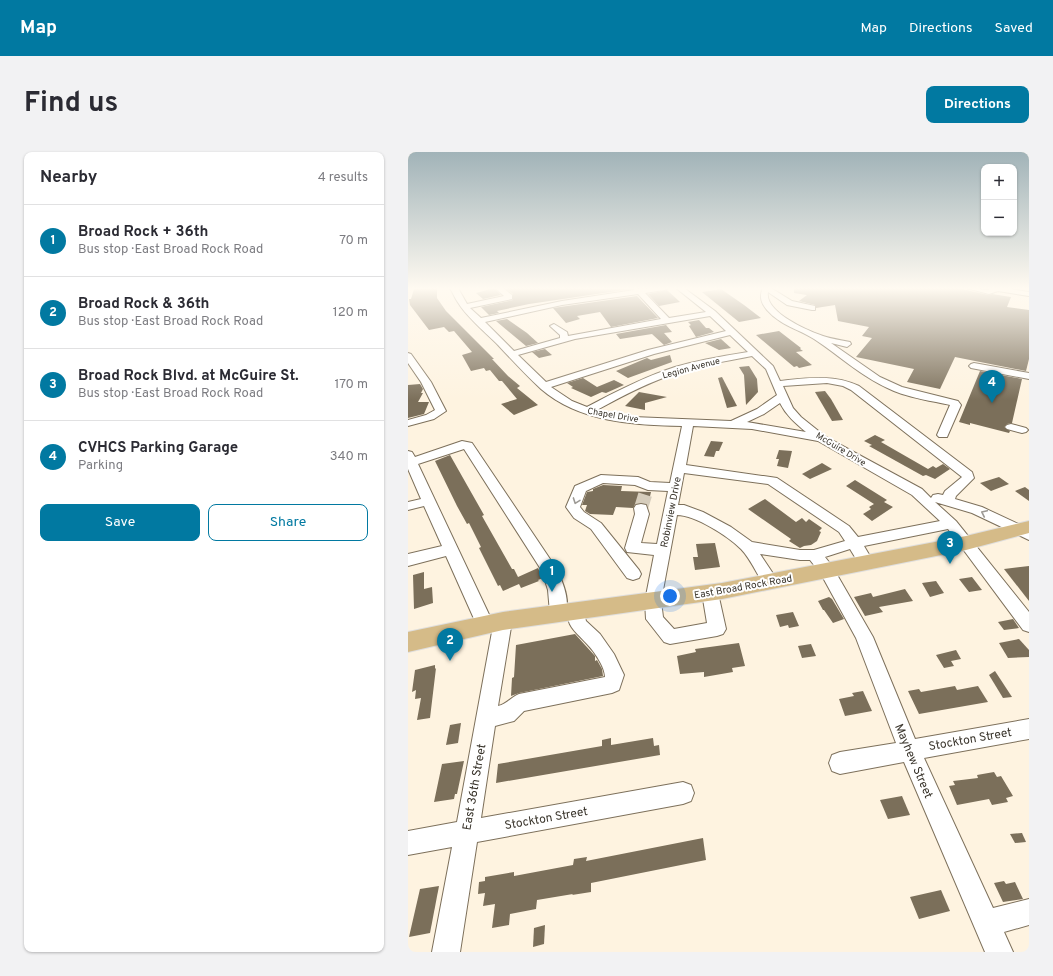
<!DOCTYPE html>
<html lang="en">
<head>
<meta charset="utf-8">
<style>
  body { margin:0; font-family:Overpass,sans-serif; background:#f2f2f3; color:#2b2b33 }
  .controls { position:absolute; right:12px; top:12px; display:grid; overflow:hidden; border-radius:8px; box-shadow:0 1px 3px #0004 }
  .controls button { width:36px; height:36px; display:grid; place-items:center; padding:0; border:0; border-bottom:1px solid #e1e1e2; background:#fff; color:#2b2b33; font:20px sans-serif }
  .you { position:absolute; left:262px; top:444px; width:14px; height:14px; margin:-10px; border:3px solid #fff; border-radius:50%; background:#1a73e8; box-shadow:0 0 0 6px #1a73e833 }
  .badge { display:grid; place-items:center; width:26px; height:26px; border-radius:50%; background:#0179a1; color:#fff; font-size:13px; font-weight:700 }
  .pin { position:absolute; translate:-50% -33px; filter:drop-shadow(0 1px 2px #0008) }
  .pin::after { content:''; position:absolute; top:21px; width:14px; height:12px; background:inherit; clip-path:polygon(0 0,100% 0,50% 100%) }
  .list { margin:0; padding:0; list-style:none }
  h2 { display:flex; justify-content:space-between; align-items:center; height:52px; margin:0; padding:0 16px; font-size:17px }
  h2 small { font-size:13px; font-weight:400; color:#7c7c81 }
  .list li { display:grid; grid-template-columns:26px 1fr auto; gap:12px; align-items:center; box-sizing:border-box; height:72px; padding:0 16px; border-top:1px solid #e1e1e2 }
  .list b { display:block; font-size:15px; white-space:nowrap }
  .list p { margin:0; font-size:13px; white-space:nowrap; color:#7c7c81 }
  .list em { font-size:13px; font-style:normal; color:#7c7c81 }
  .actions { display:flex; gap:8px; padding:12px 16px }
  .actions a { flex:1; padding:9px 0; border:1px solid #0179a1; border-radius:8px; text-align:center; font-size:14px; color:#0179a1 }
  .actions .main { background:#0179a1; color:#fff }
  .map { position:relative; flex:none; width:621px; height:800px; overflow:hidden; border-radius:8px }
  header { display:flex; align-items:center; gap:24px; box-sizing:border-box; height:56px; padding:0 20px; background:#0179a1; color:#fff }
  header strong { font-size:19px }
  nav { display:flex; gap:22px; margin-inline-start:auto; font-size:14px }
  .intro { display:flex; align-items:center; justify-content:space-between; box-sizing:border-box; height:96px; padding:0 24px }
  h1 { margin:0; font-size:28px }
  .button { padding:10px 18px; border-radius:8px; background:#0179a1; color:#fff; font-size:14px; font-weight:700 }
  main { display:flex; gap:24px; padding:0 24px }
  aside { flex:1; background:#fff; border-radius:8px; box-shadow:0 1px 3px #0004 }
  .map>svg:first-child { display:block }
  .building { fill:#7b6f5a }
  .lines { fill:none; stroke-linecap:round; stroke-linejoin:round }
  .minor-tunnel { stroke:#d6cdbc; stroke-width:14; stroke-dasharray:14 7; stroke-linecap:butt }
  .minor-casing { stroke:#7d705b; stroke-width:2 }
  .major-casing { stroke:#dfdedd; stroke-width:2 }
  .minor { fill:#fff; fill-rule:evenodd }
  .major { fill:#d5bb88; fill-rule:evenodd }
  .oneway { stroke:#9c9994 }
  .labels { text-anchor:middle; stroke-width:4; stroke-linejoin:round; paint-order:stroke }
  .far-street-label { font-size:9px; fill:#38332a; stroke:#fff }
  .street-label { font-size:10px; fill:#38332a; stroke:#fff }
  .near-street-label { font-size:12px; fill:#38332a; stroke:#fff }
</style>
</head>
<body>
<header>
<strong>Map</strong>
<nav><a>Map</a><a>Directions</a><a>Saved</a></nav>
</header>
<div class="intro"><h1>Find us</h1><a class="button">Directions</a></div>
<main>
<aside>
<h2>Nearby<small>4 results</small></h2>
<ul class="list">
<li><span class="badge">1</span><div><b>Broad Rock + 36th</b><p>Bus stop · East Broad Rock Road</p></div><em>70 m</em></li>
<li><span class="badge">2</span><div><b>Broad Rock &amp; 36th</b><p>Bus stop · East Broad Rock Road</p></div><em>120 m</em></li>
<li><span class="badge">3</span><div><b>Broad Rock Blvd. at McGuire St.</b><p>Bus stop · East Broad Rock Road</p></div><em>170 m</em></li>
<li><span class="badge">4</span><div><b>CVHCS Parking Garage</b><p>Parking</p></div><em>340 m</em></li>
</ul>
<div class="actions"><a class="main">Save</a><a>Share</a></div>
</aside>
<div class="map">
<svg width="621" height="800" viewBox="0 0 621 800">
  <rect width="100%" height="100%" fill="#fef3e0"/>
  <g class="building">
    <polygon points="29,136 29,146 38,159 86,207 84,207 100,224 112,234 109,236 130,253 106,263 93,252 109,247 94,229 91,229 82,218 78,219 76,216 63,219 54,203 64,200 46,179 41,180 36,175 21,178 2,153 1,147 3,147 6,137"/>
    <polygon points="86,136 93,143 75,147 68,141"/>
    <polygon points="97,136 151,136 152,137 161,136 223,137 121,152 89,159 91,161 81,163 73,155 105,148 105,142"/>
    <polygon points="386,136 549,136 581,143 584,142 603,145 599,155 621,158 621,207 618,219 547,205 532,237 499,230 506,217 448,205 464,186 454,184 461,175 430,169 427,153 408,156 407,153 391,149 399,143 386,141"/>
    <polygon points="313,137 336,153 353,166 331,170 294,140"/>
    <polygon points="259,138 272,150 251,154 240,142"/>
    <polygon points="229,144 250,166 203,175 192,160 169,164 172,167 158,171 145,156"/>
    <polygon points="99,167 119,181 130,191 118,194 88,169"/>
    <polygon points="291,168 298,176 301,176 306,180 288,185 281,174 283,173 280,170"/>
    <polygon points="258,173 264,180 256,181 264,190 256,193 244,182 212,187 208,182"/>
    <polygon points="371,179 393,196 392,197 395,199 388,200 404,213 391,216 389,214 386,215 348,183"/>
    <polygon points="313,187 323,196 311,198 297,191"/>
    <polygon points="137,197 144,203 131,206 124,200"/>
    <polygon points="262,203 264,210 220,226 208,219 239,206 243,208"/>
    <polygon points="341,214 349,227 350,240 338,253 336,223 331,215"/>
    <polygon points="572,219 614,227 604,271 599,272 596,275 602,279 601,281 562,271 562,273 551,270"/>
    <polygon points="314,225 329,254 319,256 310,226"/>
    <polygon points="175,226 189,235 206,228 216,233 198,241 194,240 183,245 163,236 165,235 159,231"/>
    <polygon points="12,232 15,237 13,241 15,241 10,250 21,250 16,262 0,266 0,233"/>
    <polygon points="417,239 423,247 435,268 424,269 407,240"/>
    <polygon points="231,240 259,245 237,251 237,258 217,254"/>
    <polygon points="467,283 477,288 473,290 520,317 525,314 528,316 535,312 542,317 527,327 518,323 515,324 461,294 464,293 456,289"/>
    <polygon points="303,289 315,290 311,299 308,299 306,305 296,304"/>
    <polygon points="371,298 384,299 380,316 369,314 371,307 368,307"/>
    <polygon points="42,303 76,363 74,364 104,417 106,417 110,425 130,416 135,426 130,428 131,429 113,436 111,432 95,439 92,433 90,434 71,396 73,395 61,371 59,372 49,354 27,309"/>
    <polygon points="414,311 424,317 402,327 394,322"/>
    <polygon points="591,325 601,332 583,339 572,331"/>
    <polygon points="447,328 479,348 476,350 485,355 464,369 455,362 463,357 461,355 466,352 438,334"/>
    <polygon points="195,333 214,334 213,339 243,340 240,353 238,352 233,351 228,352 225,356 208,355 205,363 182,362 177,359 179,353 174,353 179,340 185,339 185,337"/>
    <polygon points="617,335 621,338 621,349 607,339"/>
    <polygon points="357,347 388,370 394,366 398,370 401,367 414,376 411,379 413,380 409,389 403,393 396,394 392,396 381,389 383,387 340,357"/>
    <polygon points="307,391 312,415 287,418 285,405 290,405 288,392"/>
    <polygon points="621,414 621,449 596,417"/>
    <polygon points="16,420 16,437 24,435 25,451 6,457 5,423"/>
    <polygon points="564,425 574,438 561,440 551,427"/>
    <polygon points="528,429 536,441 522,445 514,431"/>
    <polygon points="497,437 505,449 471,455 475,460 457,464 446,445 463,441 465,445"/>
    <polygon points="421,445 424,447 436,467 425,471 416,458 415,458 410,449"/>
    <polygon points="385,460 391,474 381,476 380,473 372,475 368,463"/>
    <polygon points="605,467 611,476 596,478 590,470"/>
    <polygon points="167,482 187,504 187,509 189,508 194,517 195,524 111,541 103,544 104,526 106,525 108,493"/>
    <polygon points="611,487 621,498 621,505 600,506 591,491"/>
    <polygon points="331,491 337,514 324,516 325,520 296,525 296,520 272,522 269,504 288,500 287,497"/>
    <polygon points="403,492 408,504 394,506 390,494"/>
    <polygon points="548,498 553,507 543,509 546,514 536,516 528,503"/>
    <polygon points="27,513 27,517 28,516 22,566 9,568 13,546 7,547 8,538 4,540 7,518"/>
    <polygon points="587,519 604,545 595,546 581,523"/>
    <polygon points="547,534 549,538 570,534 580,550 511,562 500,539 511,537 513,540"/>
    <polygon points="455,539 464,559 437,564 431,547 446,544 444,541"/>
    <polygon points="53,571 50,591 38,593 42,573"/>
    <polygon points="203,586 203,593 245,586 246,594 251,593 252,603 88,631 90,612 194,594 194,588"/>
    <polygon points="56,609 49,642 47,642 46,647 26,650 34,612"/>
    <polygon points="586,620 589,625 593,624 605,644 598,646 600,650 584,653 581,647 549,653 541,634 547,633 545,629 570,626 569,623"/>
    <polygon points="494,644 502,663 480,667 472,648"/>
    <polygon points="614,681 618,690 607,691 602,682"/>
    <polygon points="295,686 298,708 183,731 183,740 164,743 165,742 129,748 128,757 102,762 101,773 84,776 87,752 75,754 77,741 70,742 71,730 77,729 77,725 106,720 106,724 165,713 166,707 179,705 178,709"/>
    <polygon points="596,729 598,732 607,730 615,747 595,750 586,731"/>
    <polygon points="31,734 22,781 1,785 12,737"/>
    <polygon points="533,738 542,759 511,767 502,745"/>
    <polygon points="137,773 136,792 125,795 126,776"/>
  </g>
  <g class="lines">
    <polyline class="minor-tunnel" points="233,356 238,340"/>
    <defs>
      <g id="minor">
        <path d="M42,136H50L59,152L96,144L87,136H95L104,143V147L62,156L73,166L154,149L226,138L224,136L233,137L260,136L256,138L237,141L261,166L298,160L268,136H276L307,159L365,214L372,229C400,226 425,222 451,234L564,320L566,326L548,344L547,347L574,355L621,377V388L564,361L527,350L548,369L621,460V480L615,478L540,377L456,394L466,411L463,415L458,417L453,415L442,397L417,405L424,414L465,485L507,587L621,567V587L516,606L585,756L621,747V773L596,780L605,800H577L496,610L432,622L424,619L421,611L424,603L432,600L488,591L448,486L413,422L402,408H392L352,402L370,429L368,433L362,435L356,433C349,422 342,406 333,397C320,384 287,363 269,363L253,449L255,465L266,477L299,471L294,441L296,437L302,435L308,437L310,441L318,477L315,482L309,484L262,492L256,490L238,467L237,449L246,403L219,400L217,396L227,362L226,356L228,353L233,352L238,353L241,362L233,391L249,392L260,339L240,338L227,333L195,331L178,339L172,355L176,360L193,371L231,418L233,422L231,426L225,428L219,426L183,377L166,366L158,355L167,334L193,323L230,325L242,330L262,331L274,274C225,273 171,270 133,237C118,223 104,208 90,193C79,182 59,165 51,152C47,147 45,141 42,136ZM230,142L253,167L160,184L159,180L146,172L142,174L152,183V186L106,199L77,170L154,153ZM302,164L318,179L240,198L138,230L110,203L167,187ZM322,183L340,200C315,204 291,208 267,215C236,225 207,240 179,255L164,249L143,235L246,202ZM344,204L358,217L369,243L349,257L323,269L225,265L189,258C216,243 243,229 272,220C296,212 320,209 344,204ZM419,231L435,234L443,238L554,325L537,339L535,343L530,342L525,343L523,346L514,337L418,285L393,265L385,256L375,234ZM372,251C378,263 387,271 398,280L339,270L356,262ZM285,274L344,277L410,289L504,343L532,369L450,385L441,374L369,326L278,313ZM276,321L360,332L431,380L437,389L406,398H392L344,390L323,375L295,360L276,353H270Z"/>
        <path d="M355,136H363L384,149L407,154V158H404L379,153L360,140C356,160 400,179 415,184C424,187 433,188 442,190L443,192L439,195L423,191L472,225L494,235L550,249L553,253L539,285H531L529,283L542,253C524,249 503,246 486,239C456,227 432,204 406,187C390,177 372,173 359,158C353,151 351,144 355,136Z"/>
        <polygon points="558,136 581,138 579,136 596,136 621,140 621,144 590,139 581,142"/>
        <polygon points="0,201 3,202 23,230 38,259 26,267 0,274 0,268 18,263 27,258 13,230 0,211"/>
        <polygon points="566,211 621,221 621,227 563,216 561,214 563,212"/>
        <polygon points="603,272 618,276 620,278 618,280 614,281 599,277 597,275 599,273"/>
        <path d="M54,289L64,291L146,413C154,427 164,450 156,466L150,468L144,466L142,461L140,438L134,419L56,297L10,312L86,473L83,478L77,480L71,478L38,404L0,414V402L34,394L16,354L0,358V350L13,347L0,317V299L4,300L7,305Z"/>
        <path d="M168,452L174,454L178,469L192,482L206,502L216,523L211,538L204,541L116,559L106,569L87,574L73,666L275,630L283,633L286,641L283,649L275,652L69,690L52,800H24L44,695L0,703V679L49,670L86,469L89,464L95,462L101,464L104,469L90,554C98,553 103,545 111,542L197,525C197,515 186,499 179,492C169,481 154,471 162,454Z"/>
      </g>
      <polygon id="major" points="621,369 621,381 558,398 314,447 95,478 0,500 0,480 95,460 314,431 558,384"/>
    </defs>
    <use href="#minor" class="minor-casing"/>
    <use href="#major" class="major-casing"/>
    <use href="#minor" class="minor"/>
    <use href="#major" class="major"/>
  </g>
  <defs><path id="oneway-chevron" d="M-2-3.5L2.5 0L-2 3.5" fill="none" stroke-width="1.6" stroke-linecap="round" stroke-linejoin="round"/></defs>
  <g class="oneway">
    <use href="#oneway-chevron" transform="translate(168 349) rotate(110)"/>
    <use href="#oneway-chevron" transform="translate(576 361) rotate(-155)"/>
  </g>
  <linearGradient id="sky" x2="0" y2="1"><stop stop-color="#a1b3b8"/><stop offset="0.55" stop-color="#fffaf1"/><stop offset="1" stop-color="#fffaf1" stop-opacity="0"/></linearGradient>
  <rect width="621" height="248" fill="url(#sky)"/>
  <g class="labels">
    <g class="far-street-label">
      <text transform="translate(283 216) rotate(-15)" y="3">Legion Avenue</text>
      <text transform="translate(205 263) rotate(10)" y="3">Chapel Drive</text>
      <text transform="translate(433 297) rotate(31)" y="3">McGuire Drive</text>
    </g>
    <g class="street-label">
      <text transform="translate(262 360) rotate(-79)" y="4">Robinview Drive</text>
      <text transform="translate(335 434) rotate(-10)" y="4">East Broad Rock Road</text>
    </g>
    <g class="near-street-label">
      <text transform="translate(562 587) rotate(-10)" y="4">Stockton Street</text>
      <text transform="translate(506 609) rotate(67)" y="4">Mayhew Street</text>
      <text transform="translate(66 635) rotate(-80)" y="4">East 36th Street</text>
      <text transform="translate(138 666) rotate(-10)" y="4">Stockton Street</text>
    </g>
  </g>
</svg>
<div class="controls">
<button>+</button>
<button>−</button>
</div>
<div class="you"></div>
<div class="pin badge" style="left:144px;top:440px">1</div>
<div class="pin badge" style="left:42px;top:509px">2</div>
<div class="pin badge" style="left:542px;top:412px">3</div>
<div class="pin badge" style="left:584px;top:251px">4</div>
</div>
</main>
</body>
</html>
